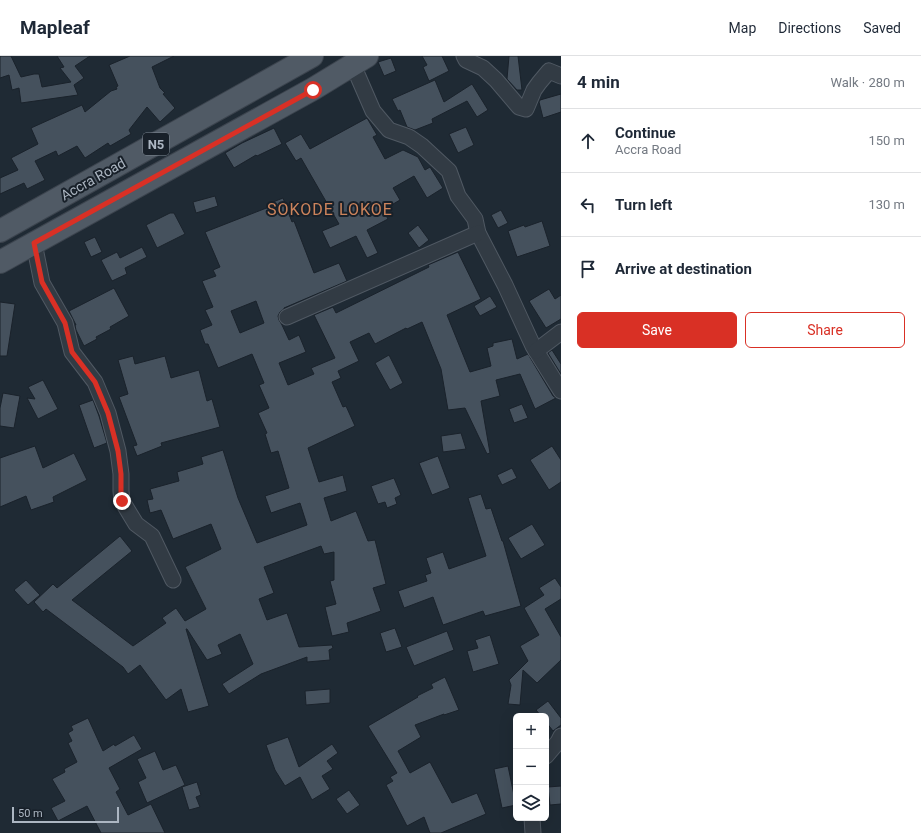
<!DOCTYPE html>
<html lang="en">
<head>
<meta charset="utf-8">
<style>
  body { margin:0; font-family:Roboto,sans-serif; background:#f2f2f3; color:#1f2937 }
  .controls { position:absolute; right:12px; bottom:12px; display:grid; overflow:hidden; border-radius:6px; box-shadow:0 4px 16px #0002 }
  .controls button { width:36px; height:36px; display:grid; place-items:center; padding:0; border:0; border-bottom:1px solid #e0e1e3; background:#fff; color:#1f2937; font:20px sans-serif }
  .scale { position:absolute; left:12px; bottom:10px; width:107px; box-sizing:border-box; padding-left:4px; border:2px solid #acb6c2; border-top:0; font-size:11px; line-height:14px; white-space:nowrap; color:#acb6c2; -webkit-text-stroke:3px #182029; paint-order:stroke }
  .stop { position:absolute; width:12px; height:12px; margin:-9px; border:3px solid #d93025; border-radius:50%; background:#fff }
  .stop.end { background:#d93025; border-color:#fff; box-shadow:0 1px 4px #0008 }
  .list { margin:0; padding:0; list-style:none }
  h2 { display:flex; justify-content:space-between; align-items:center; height:52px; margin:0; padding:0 16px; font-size:17px }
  h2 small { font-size:13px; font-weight:400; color:#747a83 }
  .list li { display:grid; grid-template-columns:26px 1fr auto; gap:12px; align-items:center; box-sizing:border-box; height:64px; padding:0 16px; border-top:1px solid #e0e1e3 }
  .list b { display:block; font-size:15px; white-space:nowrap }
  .list p { margin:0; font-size:13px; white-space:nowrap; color:#747a83 }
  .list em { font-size:13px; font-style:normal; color:#747a83 }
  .actions { display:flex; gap:8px; padding:12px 16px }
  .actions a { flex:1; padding:9px 0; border:1px solid #d93025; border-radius:6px; text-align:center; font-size:14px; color:#d93025 }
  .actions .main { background:#d93025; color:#fff }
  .icon { flex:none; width:22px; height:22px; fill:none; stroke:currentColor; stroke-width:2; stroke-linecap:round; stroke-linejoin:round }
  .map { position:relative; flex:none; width:561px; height:777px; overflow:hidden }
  header { display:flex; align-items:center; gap:24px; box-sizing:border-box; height:56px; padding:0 20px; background:#fff; border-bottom:1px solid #e0e1e3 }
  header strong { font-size:19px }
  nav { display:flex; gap:22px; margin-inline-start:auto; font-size:14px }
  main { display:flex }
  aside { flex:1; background:#fff }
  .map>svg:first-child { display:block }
  .building { fill:#45515d; stroke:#1a222b; fill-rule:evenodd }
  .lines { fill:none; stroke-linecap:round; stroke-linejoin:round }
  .minor-casing { stroke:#505963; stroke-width:17 }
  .primary-casing { stroke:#3c444e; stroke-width:24 }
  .minor { stroke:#323b44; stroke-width:15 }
  .primary { stroke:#505a65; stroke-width:22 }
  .route { stroke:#d93025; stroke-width:5 }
  .labels { text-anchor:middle; stroke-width:4; stroke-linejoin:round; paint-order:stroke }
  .shield { fill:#182029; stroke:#808994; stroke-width:1 }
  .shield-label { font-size:13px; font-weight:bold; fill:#acb6c2 }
  .street-label { font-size:14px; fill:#acb6c2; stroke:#182029 }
  .quarter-label { font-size:16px; letter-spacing:1px; fill:#cd845c; stroke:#182029 }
</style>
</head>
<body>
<header>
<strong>Mapleaf</strong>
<nav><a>Map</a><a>Directions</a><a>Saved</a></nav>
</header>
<main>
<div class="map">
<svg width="561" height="777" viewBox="0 0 561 777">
  <rect width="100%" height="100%" fill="#1f2a34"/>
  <g class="building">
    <polygon points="0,0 11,0 21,21 34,18 39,18 42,31 71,26 60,12 64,11 57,0 90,0 75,10 84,22 74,29 78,39 21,47 19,32 12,34 9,19 0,22"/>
    <polygon points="130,0 174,0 152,11 160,32 165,37 163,38 175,52 160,66 147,51 129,74 131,78 110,90 108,87 85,102 77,90 58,100 56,95 35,105 45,124 27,133 24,127 0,138 0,122 18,114 11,102 38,88 31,72 82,49 85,56 111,35 117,33 116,31 118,30 109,9"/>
    <polygon points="422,0 442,0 449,15 429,25 423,11 427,9"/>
    <polygon points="509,0 518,0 522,34 517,34 507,23"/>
    <polygon points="391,2 396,15 384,20 378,6"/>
    <polygon points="435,24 444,46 472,28 488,54 477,61 467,45 432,63 433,67 415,74 407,71 400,54 398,55 392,43"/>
    <polygon points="561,38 561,56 543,62 539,46 540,44"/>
    <polygon points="367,62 377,79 373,81 385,103 403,94 418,101 425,114 430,111 443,132 427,142 414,120 393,132 400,144 383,154 388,163 367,174 378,197 367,202 356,180 330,192 322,175 339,168 301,102 296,105 285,87 301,78 310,93"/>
    <polygon points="466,71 474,89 458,97 449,78"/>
    <polygon points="274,72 282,88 257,100 256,99 234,112 225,97 242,87"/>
    <polygon points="215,140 218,150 196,157 193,146"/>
    <path d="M283,142L292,166L294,165L314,217L339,207L347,225L284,252V253L280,256L278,260L279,264L282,269L289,284L299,279L306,296L279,307L288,329L314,318L311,312L335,302L314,259L333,251L336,257L429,211L428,209L458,196L481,243L447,259L470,316L491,310L487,292L493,290V287L512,283L517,303L528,298L553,340L556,342L535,353L520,318L496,324L500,340L481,345L490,397L487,398L465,352L448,354L441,313L422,266L407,273L406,272L375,288L369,277L350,286L359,305L338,315L341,322L332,326L343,351L346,350L355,370L308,392L319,426L343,419L347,435L324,442L331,465L356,455L368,485L375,484L386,528L373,532L381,555L347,567L349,576L332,580L325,551L336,548L330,525L334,524V496L324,498L321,490L264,511L274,537L259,543L267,564L287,557L299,591L332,589L333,592L329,594L330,604L307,606V601L261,618L229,638L222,628L253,608L240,578L218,589L222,598L207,604L187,573H186L209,650L188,656L181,633L166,644L140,609L128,618L123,611L46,553L43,556L34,546L53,528L57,532L120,480L132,495L72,544L133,590L166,567L162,562L176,552L185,565L206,553L185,511L221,493L211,468L173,483L161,454L150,457L147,444L153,443L150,433L179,425L177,416L203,408L201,401L223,394L238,442L257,487L307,469L300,447L271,457L265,440L289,432L278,395L271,397L265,378L267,377L258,357L269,352L259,329L264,327L252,298L218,312L208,288H205L200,274L212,269L205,254L213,251L202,225L216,220L213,214L220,211L205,176L269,151L268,148ZM256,245L264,267L240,277L231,255Z"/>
    <polygon points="501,154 508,167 498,172 491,159"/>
    <polygon points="170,157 174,157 185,178 157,192 146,169"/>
    <polygon points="542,165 550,190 517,201 508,175 524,169 525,171"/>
    <polygon points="418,169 429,184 419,192 408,177"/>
    <polygon points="95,181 102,196 91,201 84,186"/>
    <polygon points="142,191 147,201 125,212 127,218 112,225 101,204 117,196 120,202"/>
    <polygon points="114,232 129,260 110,271 111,273 96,281 97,283 84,290 76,274 75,269 76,269 69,255"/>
    <polygon points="549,233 555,243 561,239 561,263 546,272 529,245"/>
    <polygon points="490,240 497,251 480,260 474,250"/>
    <polygon points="0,246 15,248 7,300 0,300"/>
    <polygon points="552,294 561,308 561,318 548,297"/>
    <polygon points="389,299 403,327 390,334 375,307"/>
    <polygon points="133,300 135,308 165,300 171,322 199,314 207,345 212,343 220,371 161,387 162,390 137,400 133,390 137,389 119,341 128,338 118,304"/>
    <polygon points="43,324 58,353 38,363 27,342 35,343 28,331"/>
    <polygon points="3,337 20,340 14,372 0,370 0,352"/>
    <polygon points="93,344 99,360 107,387 94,392 79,349"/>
    <polygon points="522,348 528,362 514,367 509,353"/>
    <polygon points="461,377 466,393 443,396 441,380"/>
    <polygon points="35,390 43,412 74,397 87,424 53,441 54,446 31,454 26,440 0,451 0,402"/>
    <polygon points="552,390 561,404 561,426 549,434 530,404"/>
    <polygon points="438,400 450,432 432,439 419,407"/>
    <polygon points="512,412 517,422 502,429 497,419"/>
    <polygon points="394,422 401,439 395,442 397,448 387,452 385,446 378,448 371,430"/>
    <polygon points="481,438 486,453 491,452 502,485 503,485 521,550 485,560 483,555 443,569 433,541 404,552 398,535 427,525 425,519 431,517 426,502 443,496 449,513 486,500 468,442"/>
    <polygon points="532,468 545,489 521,503 508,482"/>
    <polygon points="555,522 561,531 561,543 545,553 561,581 561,604 537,627 523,614 520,649 508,648 511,629 509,624 528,605 520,590 539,579 524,552 544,539 539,532"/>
    <polygon points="26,524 40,539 28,549 14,534"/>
    <polygon points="395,572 402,591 386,596 380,577"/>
    <polygon points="447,575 454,594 414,610 406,591"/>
    <polygon points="490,579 499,608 473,616 467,595 478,592 475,584"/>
    <polygon points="445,621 459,654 444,659 444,658 415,669 421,681 398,695 410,717 430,706 452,747 477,737 486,758 441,777 430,777 424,761 407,770 386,729 393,725 390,721 397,717 368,670 418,641 417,640 433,632 431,628"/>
    <polygon points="330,633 330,647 306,649 305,635"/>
    <polygon points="548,645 561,662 561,669 553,675 546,666 546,660 541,660 536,654"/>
    <polygon points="88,662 103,695 114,688 115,690 134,679 142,693 109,712 120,733 116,736 128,759 151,748 165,777 101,777 87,750 58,765 51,752 65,745 52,723 65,716 64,713 77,706 68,687 72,685 68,677 73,674 71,670"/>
    <polygon points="288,681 299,711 332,688 338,697 327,705 333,713 322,720 330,733 312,744 300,721 285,730 275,714 266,689"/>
    <polygon points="155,695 163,714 176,709 185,729 147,747 138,726 146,722 137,703"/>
    <polygon points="508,710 516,749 502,752 494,713"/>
    <polygon points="197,726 201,739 196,741 200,751 189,754 182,731"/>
    <polygon points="561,730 561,748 550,749 548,731"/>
    <polygon points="349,734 360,749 347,758 336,743"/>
  </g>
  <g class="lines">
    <defs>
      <g id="minor">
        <polyline points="464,0 466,4 483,12 496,24 519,51 526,53 534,34 539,27 549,15 561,20"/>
        <polyline points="353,9 373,55 389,74 409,81 422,90 449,115 458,140 475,163 478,177 505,229 533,290 561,335"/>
        <polyline points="34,187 42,227 65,267 72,296 95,326 108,357 118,395 121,418 121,435 122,445 136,468 152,480 173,524"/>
        <polyline points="287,261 478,177"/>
        <polyline points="536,295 561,276"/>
        <polyline points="546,700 558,686 561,680"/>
        <polyline points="532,762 533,777"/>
      </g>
      <g id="primary">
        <polyline points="0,175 312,0"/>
        <polyline points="0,206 313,33 367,0"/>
      </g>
    </defs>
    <use href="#minor" class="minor-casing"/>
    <use href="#primary" class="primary-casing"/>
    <use href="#minor" class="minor"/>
    <use href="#primary" class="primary"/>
  </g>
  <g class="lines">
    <polyline class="route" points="122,445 121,435 121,418 118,395 108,357 95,326 72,296 65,267 42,226 34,187 313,34"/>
  </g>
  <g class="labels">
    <rect class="shield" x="143" y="77" width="26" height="22" rx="3"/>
    <g class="shield-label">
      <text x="156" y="93">N5</text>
    </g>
    <g class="street-label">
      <text transform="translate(93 123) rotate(-29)" y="5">Accra Road</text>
    </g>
    <g class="quarter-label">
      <text x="330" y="159">SOKODE LOKOE</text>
    </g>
  </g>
</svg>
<div class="controls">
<button>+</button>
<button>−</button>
<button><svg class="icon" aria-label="layers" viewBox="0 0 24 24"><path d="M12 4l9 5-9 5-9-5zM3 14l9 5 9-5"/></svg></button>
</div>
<div class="scale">50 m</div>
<div class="stop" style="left:313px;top:34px"></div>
<div class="stop end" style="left:122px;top:445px"></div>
</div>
<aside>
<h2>4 min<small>Walk · 280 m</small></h2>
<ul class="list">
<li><svg class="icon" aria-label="ahead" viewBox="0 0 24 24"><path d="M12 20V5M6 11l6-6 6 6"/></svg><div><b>Continue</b><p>Accra Road</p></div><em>150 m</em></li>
<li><svg class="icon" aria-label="left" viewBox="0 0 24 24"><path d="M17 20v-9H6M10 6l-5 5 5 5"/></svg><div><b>Turn left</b></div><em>130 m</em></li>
<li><svg class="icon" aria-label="arrive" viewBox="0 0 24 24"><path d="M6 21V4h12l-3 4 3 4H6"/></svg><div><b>Arrive at destination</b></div></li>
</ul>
<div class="actions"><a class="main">Save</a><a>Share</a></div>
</aside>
</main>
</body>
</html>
